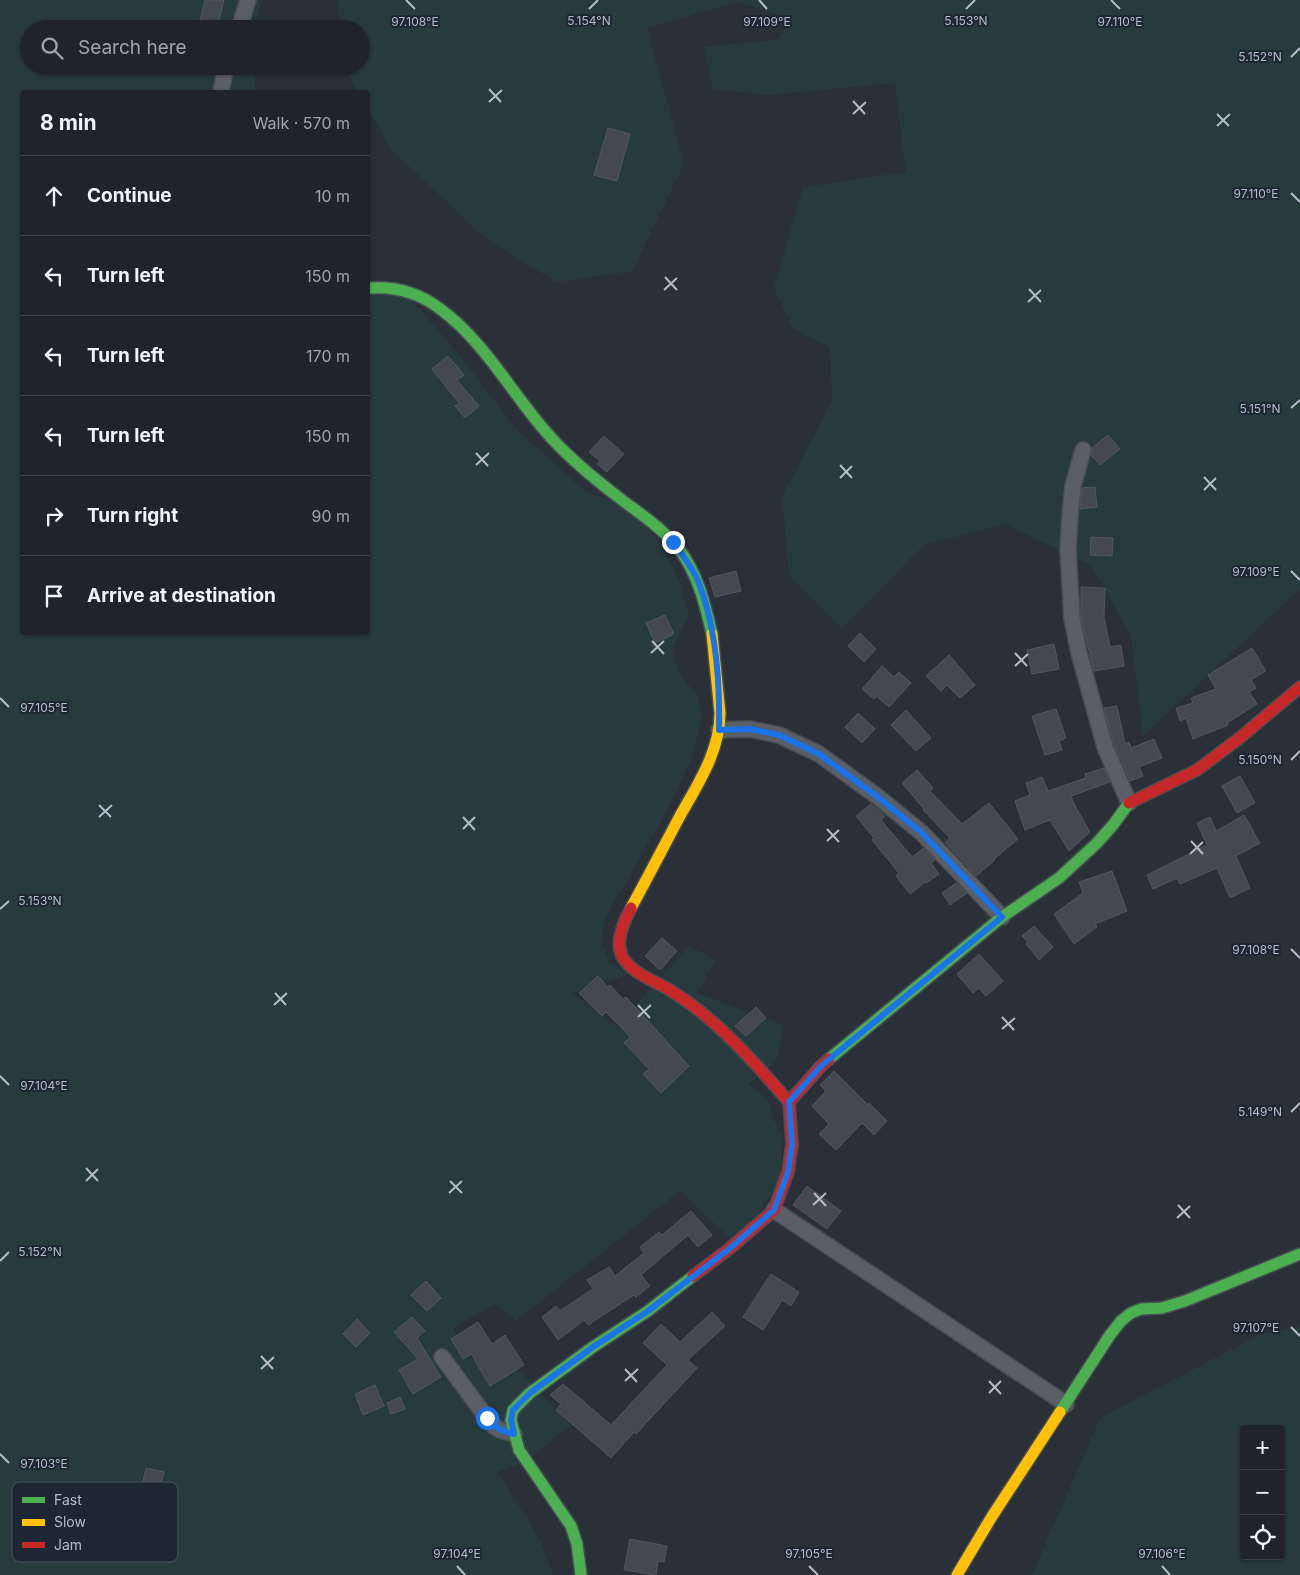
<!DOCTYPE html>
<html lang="en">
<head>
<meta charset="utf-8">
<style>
  body { margin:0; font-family:Inter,sans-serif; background:#2d3036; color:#f1f3f6 }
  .controls { position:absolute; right:15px; bottom:15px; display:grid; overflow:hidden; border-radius:5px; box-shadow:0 1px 4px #0004 }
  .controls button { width:45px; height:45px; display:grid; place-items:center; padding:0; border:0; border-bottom:1px solid #3d4147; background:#20242a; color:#f1f3f6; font:25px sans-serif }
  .stop { position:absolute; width:15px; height:15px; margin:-11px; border:4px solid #1a73e8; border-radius:50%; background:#fff }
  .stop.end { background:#1a73e8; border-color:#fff; box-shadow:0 1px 5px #0008 }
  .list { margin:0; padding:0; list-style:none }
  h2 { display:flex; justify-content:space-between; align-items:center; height:65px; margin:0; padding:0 20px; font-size:21px }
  h2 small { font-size:16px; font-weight:400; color:#a2a4a8 }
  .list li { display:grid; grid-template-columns:32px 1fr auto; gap:15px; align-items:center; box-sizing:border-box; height:80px; padding:0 20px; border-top:1px solid #3d4147 }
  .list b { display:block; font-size:19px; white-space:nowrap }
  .list em { font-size:16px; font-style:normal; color:#a2a4a8 }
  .icon { flex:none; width:28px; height:28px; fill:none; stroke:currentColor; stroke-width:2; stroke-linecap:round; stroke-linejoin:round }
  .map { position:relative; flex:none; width:1300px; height:1575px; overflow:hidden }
  .search { position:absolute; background:#20242a; box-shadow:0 1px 4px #0004; left:20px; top:20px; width:350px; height:55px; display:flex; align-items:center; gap:12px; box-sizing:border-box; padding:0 18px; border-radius:28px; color:#a2a4a8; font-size:19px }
  .panel { position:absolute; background:#20242a; box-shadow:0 1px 4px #0004; left:20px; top:90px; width:350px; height:545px; border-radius:5px }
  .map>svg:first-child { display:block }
  .green { fill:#273a3e; fill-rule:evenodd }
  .building { fill:#444950; stroke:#52575f }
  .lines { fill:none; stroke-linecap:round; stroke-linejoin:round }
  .street-casing { stroke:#484c53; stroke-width:18 }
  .fast-casing { stroke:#484c53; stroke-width:14 }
  .slow-casing { stroke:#484c53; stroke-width:14 }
  .jam-casing { stroke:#484c53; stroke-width:14 }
  .street { stroke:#5a5e66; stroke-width:15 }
  .fast { stroke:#4caf50; stroke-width:11 }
  .slow { stroke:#ffc107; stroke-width:11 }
  .jam { stroke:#c62828; stroke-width:11 }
  .route { stroke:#1a73e8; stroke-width:6 }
  .ticks { fill:none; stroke:#b4bcc9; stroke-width:2 }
  .key { fill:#1d2633; stroke:#4a5360; stroke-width:1 }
  .key-label { font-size:14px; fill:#b4bcc9 }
  .ticks-label { font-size:12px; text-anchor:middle; fill:#b4bcc9; stroke:#1d2633; stroke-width:4; stroke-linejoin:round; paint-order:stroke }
</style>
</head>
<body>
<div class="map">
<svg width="1300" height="1575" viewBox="0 0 1300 1575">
  <rect width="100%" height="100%" fill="#2a3038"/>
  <g class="green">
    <polygon points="0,0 261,0 255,29 29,29 29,66 255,66 255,92 22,92 22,632 368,632 368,284 407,295 456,351 517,430 587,493 610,500 637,515 664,548 679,580 689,615 672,649 679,672 697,696 702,717 692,758 665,814 606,917 601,942 610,962 629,974 572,993 617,1027 689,946 716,960 697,993 784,1025 776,1061 748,1085 767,1098 774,1120 783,1136 780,1182 762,1205 758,1221 735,1243 680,1191 516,1321 494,1304 453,1329 476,1364 500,1350 571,1425 525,1462 497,1472 539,1537 553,1575 0,1575"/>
    <polygon points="337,0 1300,0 1300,589 1143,736 1131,636 1092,566 1005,524 924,545 842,628 789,575 782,496 832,402 830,348 793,328 774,288 803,187 906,172 895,83 768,95 713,89 704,47 775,40 794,20 738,2 647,28 684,164 632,271 556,282 485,238 391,149 368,110 368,92 357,92 351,82 349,66 361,66 361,29 342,29"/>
    <path d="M1300,1327V1575H1032L1100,1418L1263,1333ZM1244,1429H1281V1556H1244Z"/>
  </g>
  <g class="building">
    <polygon points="205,0 224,0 217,29 198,29"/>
    <polygon points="608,128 630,134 617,181 594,175"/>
    <polygon points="448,356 464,375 457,380 479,406 465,418 455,406 459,403 432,369"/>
    <polygon points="1108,435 1120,449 1100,465 1091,455 1092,448"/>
    <polygon points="604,436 624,454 607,472 597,464 600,461 589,452"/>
    <polygon points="1095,487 1097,507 1080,509 1082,488"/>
    <polygon points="1091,537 1113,538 1112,556 1090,555"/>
    <polygon points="736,571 741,591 715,597 709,578"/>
    <polygon points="1081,587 1105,588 1104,617 1110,647 1121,645 1124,666 1094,671 1081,618"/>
    <polygon points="665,615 674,634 655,643 646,623"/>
    <polygon points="860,633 876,649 864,662 848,646"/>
    <polygon points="1054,644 1059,669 1032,674 1027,650"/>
    <polygon points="1252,648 1266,671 1251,680 1256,688 1249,692 1257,704 1227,723 1228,725 1193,739 1186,718 1180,721 1176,708 1193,703 1191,698 1216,689 1208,675"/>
    <polygon points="949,655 975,685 960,698 947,685 941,691 926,676"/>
    <polygon points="882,666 894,677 899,672 911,683 889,707 876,696 874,699 862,689"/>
    <polygon points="1117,706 1125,744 1129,742 1131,748 1154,739 1162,758 1139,767 1143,776 1130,781 1114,744 1104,708"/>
    <polygon points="1056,709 1066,738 1059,741 1062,750 1045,755 1032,716"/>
    <polygon points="906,710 931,738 916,751 891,725"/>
    <polygon points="858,713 875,729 862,743 845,727"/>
    <polygon points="1104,768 1110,782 1071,796 1076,808 1090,832 1069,851 1050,820 1025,830 1015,801 1030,795 1026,783 1042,777 1048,791 1086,778 1085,774"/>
    <polygon points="917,770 933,788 930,791 962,824 989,803 1018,839 994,859 995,860 976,876 945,842 950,838 923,810 924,809 902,783"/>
    <polygon points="1240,776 1255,803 1237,813 1222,786"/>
    <polygon points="871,804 885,816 881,820 912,857 924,848 935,860 931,863 939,874 926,883 925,882 910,894 896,876 899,873 872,840 874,838 856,816"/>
    <polygon points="1244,815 1260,843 1236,856 1250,888 1230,898 1217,868 1180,884 1177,878 1153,889 1147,875 1207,845 1197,823 1210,817 1216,831"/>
    <polygon points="1112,871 1127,911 1095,924 1097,927 1074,944 1054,914 1083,893 1079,882"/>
    <polygon points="956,883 967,893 950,905 942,893"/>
    <polygon points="1034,926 1053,947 1039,960 1026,944 1028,942 1022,936"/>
    <polygon points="662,938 677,951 660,970 645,956"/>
    <polygon points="979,954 1003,981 986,996 979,988 973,993 957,974"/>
    <polygon points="598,976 608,987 610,985 623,999 626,997 689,1066 661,1093 643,1074 649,1069 624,1043 630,1037 625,1031 606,1012 602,1016 579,993"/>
    <polygon points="756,1007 766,1018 746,1036 735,1026"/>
    <polygon points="834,1071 868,1105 869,1103 887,1121 874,1135 862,1123 836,1150 819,1134 829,1124 812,1106 826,1091 820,1085"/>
    <polygon points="807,1186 841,1211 827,1229 793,1205"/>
    <polygon points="691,1211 712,1235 698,1247 688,1235 641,1275 650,1286 636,1297 634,1295 588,1325 584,1320 558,1340 542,1317 556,1306 560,1311 593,1289 587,1280 609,1267 615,1276 644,1253 640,1247 659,1232 662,1235"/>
    <polygon points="771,1274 799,1292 791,1306 782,1300 763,1330 743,1317"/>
    <polygon points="426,1281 441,1298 427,1311 411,1295"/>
    <polygon points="712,1312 725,1326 688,1360 697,1368 636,1434 634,1432 611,1458 556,1410 561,1404 550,1395 563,1384 611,1425 667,1365 643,1343 661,1324 680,1342"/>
    <polygon points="412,1317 425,1331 417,1338 441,1377 413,1394 399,1370 418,1359 394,1332"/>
    <polygon points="357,1319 370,1333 356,1347 343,1334"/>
    <polygon points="478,1322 492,1344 505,1335 524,1365 490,1386 471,1354 463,1359 451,1339"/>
    <polygon points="375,1385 384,1406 363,1415 355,1394"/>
    <polygon points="400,1397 405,1409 391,1414 387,1403"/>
    <polygon points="146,1468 164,1472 159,1490 142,1485"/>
    <polygon points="630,1539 667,1546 664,1562 658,1561 656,1575 624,1570"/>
  </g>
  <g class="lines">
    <defs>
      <g id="street">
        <polyline points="239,29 248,0"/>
        <polyline points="221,92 226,66"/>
        <polyline points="1083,450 1073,486 1070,516 1068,550 1072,619 1079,653 1105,747 1129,803"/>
        <polyline points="719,730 750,729 779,735 819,754 878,797 922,833 1002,917"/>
        <polyline points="774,1210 1066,1404"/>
        <polyline points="442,1357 478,1406 495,1427 500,1430 514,1434"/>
      </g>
      <g id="fast">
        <path d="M368,288C394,286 418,292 439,308C490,345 517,405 561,448C580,467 601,484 622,500C642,515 663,529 679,549C698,574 705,604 712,634"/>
        <polyline points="829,1059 1002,917 1059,878 1097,843 1113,825 1129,803"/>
        <polyline points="1060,1412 1110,1335 1121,1321 1131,1313 1141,1309 1162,1308 1185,1301 1300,1254"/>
        <polyline points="581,1575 577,1544 571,1526 519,1450 511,1420 513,1410 530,1393 593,1347 648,1311 693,1276"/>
      </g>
      <g id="slow">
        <path d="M631,908C648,877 664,846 680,816C698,784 720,751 720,713L712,634"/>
        <polyline points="957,1575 991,1518 1060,1412"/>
      </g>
      <g id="jam">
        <polyline points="1129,803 1197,770 1242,736 1300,687"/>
        <path d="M631,908C624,921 614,943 623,958C633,974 655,981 670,990C681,997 691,1004 701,1012C734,1039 761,1070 789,1102"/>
        <polyline points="693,1276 729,1249 774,1210 788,1172 792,1144 789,1102 821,1066 829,1059"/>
      </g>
    </defs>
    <use href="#street" class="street-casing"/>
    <use href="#fast" class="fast-casing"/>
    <use href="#slow" class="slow-casing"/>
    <use href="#jam" class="jam-casing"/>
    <use href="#street" class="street"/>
    <use href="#fast" class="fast"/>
    <use href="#slow" class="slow"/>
    <use href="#jam" class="jam"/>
  </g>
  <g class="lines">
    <path class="route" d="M487,1418C495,1428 501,1431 514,1434L511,1420L513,1410L530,1393L593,1347L648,1311L729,1249L774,1210L788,1172L792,1144L789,1102L821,1066L1002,917L922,833L878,797L819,754L779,735L750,729L719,730C720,682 716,626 698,581C692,567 682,554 673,542"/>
  </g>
  <path class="ticks" d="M406,0L415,9M759,0L767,9M1111,0L1120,9M589,9L598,0M966,9L975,0M1291,57L1300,48M489,89L501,102M853,101L865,114M489,102L502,90M853,114L866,102M1217,114L1229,126M1217,126L1230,114M1291,193L1300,202M665,277L677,290M1029,289L1041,302M664,290L677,278M1028,302L1041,290M1291,408L1300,400M476,453L488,466M476,465L489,453M840,465L852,478M1204,477L1216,490M840,478L852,466M1204,490L1216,478M1291,571L1300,580M652,641L664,654M651,653L664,641M1015,653L1027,666M1015,666L1028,654M0,698L9,707M1291,760L1300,751M99,805L111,817M99,817L112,805M463,817L475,830M463,829L475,817M827,829L839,842M827,841L839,830M1191,841L1203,854M1190,854L1203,842M0,909L9,901M1291,949L1300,958M275,993L286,1005M274,1005L287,993M638,1005L650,1018M638,1017L651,1005M1002,1017L1014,1030M1002,1029L1015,1018M0,1076L9,1085M1291,1112L1300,1103M86,1168L98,1181M86,1181L98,1169M450,1181L462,1193M449,1193L462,1181M814,1193L826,1206M813,1205L826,1193M1178,1205L1190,1218M1177,1218L1190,1206M0,1261L9,1252M1291,1327L1300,1336M261,1356L273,1369M261,1369L274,1357M625,1369L637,1382M625,1381L638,1369M989,1381L1001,1394M989,1393L1001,1381M0,1454L9,1463M457,1566L465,1575M809,1566L818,1575M1162,1566L1170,1575"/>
  <rect x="12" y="1482" width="166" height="80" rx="8" class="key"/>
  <rect x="22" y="1497" width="23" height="6" fill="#4caf50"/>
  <rect x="22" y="1519" width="23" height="7" fill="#ffc107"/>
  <rect x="22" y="1542" width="23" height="6" fill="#c62828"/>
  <g class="key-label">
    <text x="54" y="1505">Fast</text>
    <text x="54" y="1527">Slow</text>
    <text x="54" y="1550">Jam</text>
  </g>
  <g class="ticks-label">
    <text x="589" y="25">5.154°N</text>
    <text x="966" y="25">5.153°N</text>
    <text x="767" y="26">97.109°E</text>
    <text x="1120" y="26">97.110°E</text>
    <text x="415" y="26">97.108°E</text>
    <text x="1260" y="61">5.152°N</text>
    <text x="1256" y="198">97.110°E</text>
    <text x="1260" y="413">5.151°N</text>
    <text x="1256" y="576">97.109°E</text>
    <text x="44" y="712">97.105°E</text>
    <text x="1260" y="764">5.150°N</text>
    <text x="40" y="905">5.153°N</text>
    <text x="1256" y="954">97.108°E</text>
    <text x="44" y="1090">97.104°E</text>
    <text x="1260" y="1116">5.149°N</text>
    <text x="40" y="1256">5.152°N</text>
    <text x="1256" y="1332">97.107°E</text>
    <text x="44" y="1468">97.103°E</text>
    <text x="457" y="1558">97.104°E</text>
    <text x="809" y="1558">97.105°E</text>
    <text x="1162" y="1558">97.106°E</text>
  </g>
</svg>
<div class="controls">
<button>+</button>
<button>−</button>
<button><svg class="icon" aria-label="locate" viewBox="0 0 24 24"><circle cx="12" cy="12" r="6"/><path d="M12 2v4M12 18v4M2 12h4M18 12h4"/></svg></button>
</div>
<div class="stop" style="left:487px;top:1418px"></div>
<div class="stop end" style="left:673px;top:542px"></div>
<div class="search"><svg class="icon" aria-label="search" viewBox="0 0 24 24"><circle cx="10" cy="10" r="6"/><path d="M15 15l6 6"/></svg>Search here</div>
<section class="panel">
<h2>8 min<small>Walk · 570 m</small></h2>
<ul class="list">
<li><svg class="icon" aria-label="ahead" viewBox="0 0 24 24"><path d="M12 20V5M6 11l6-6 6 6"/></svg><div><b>Continue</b></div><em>10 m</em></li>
<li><svg class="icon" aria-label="left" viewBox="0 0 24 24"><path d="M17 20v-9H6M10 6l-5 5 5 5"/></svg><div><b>Turn left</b></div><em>150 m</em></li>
<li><svg class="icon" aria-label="left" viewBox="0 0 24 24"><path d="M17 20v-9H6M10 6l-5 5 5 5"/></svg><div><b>Turn left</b></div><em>170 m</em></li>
<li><svg class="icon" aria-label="left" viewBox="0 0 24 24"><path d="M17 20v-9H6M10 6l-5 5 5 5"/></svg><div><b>Turn left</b></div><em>150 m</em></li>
<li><svg class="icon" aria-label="right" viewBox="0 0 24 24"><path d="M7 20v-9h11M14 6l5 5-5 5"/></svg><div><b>Turn right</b></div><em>90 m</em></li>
<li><svg class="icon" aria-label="arrive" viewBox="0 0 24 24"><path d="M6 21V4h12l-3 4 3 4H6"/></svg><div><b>Arrive at destination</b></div></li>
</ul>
</section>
</div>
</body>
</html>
